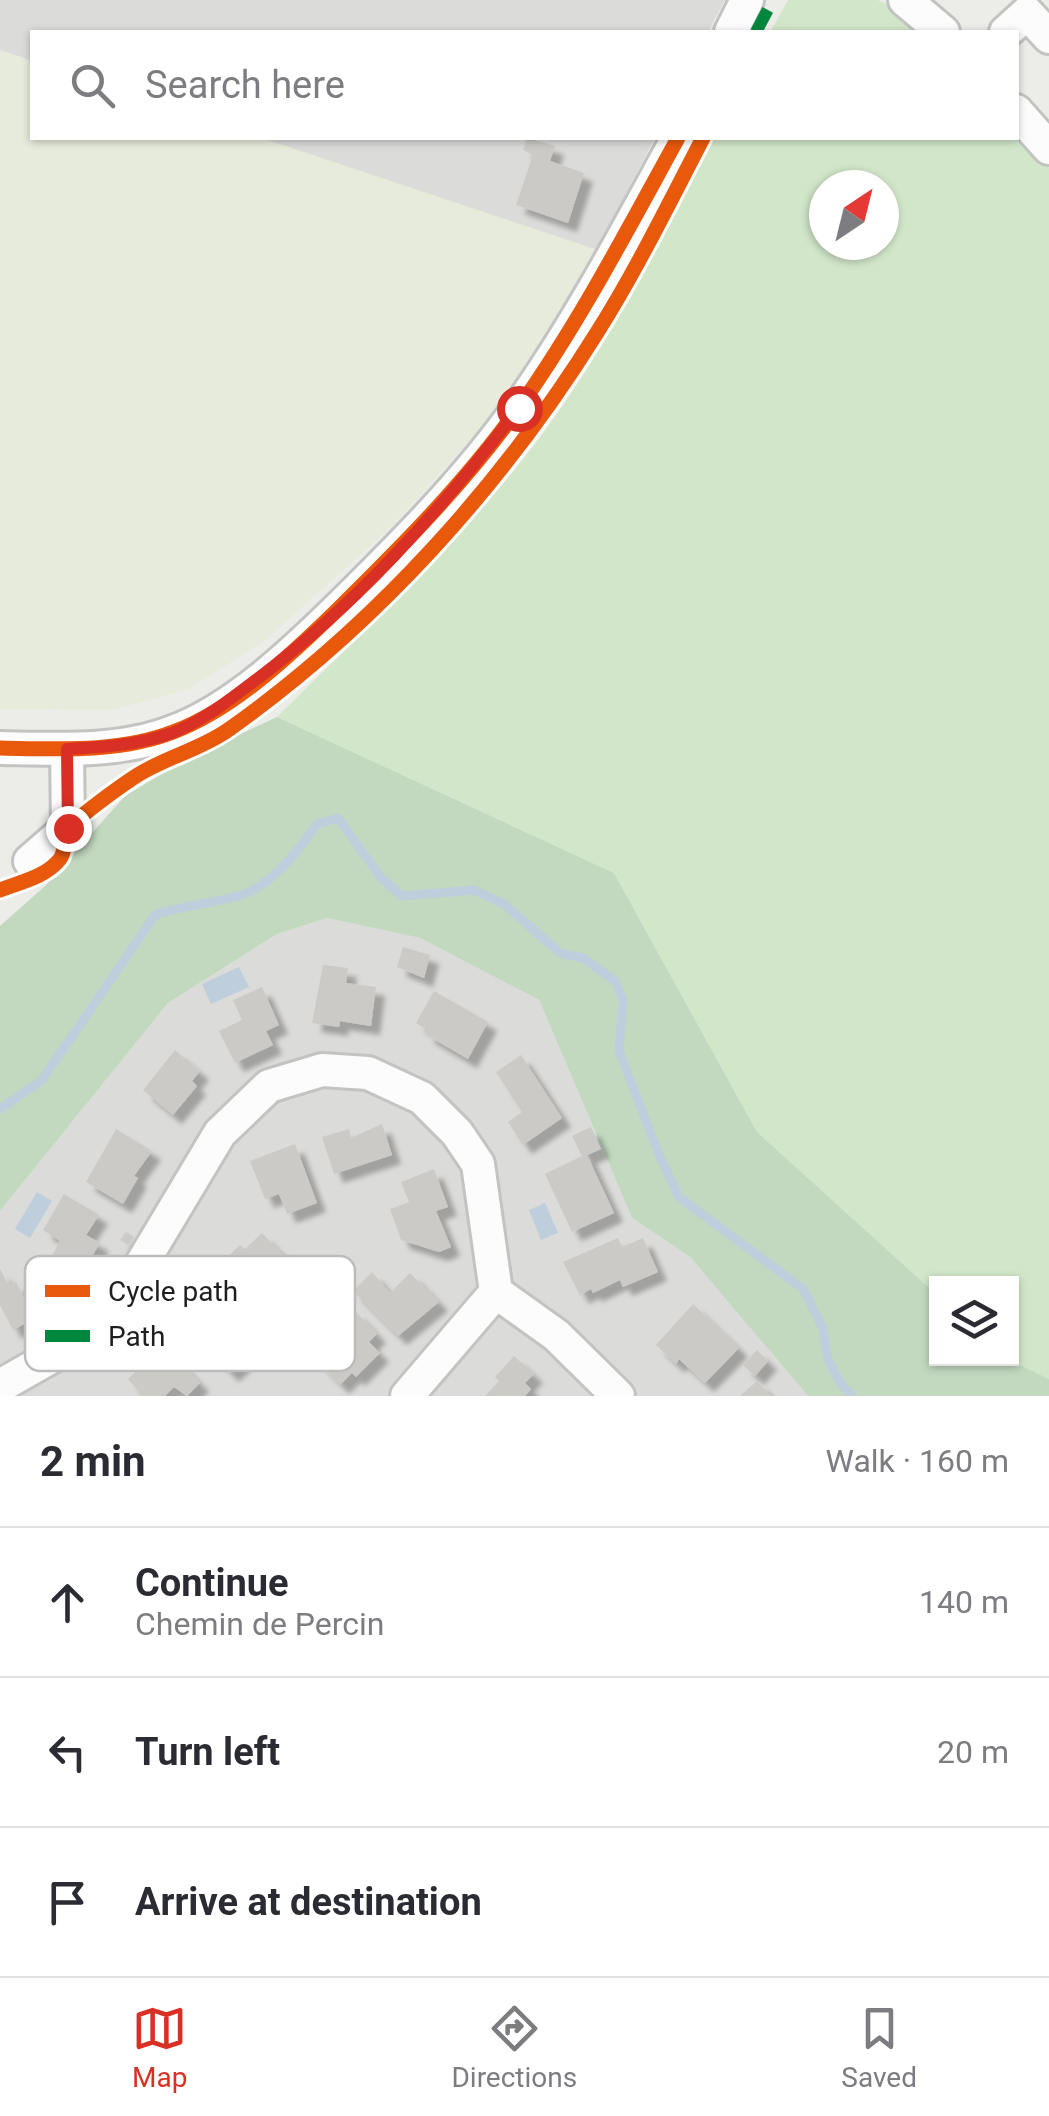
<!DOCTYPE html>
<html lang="en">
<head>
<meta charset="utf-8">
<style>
  body { margin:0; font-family:Roboto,sans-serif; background:#f7f7f7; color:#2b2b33 }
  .controls { position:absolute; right:30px; bottom:30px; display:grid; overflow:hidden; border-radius:0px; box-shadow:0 2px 8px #0004 }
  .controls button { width:90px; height:90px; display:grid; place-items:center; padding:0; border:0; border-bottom:2px solid #e1e1e2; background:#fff; color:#2b2b33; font:50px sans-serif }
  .compass { position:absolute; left:809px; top:170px; width:90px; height:90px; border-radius:50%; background:#fff; box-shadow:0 2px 8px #0004; rotate:35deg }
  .stop { position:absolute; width:30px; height:30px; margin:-22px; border:8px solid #d93025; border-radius:50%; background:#fff }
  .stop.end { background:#d93025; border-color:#fff; box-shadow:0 2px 10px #0008 }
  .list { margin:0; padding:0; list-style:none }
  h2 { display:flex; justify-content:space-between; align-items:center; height:130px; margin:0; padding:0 40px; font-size:42px }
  h2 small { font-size:32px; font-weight:400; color:#7c7c81 }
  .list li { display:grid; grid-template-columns:65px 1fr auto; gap:30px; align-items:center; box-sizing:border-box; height:150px; padding:0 40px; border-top:2px solid #e1e1e2 }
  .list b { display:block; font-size:38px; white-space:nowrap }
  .list p { margin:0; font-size:32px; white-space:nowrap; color:#7c7c81 }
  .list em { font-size:32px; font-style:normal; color:#7c7c81 }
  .icon { flex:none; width:55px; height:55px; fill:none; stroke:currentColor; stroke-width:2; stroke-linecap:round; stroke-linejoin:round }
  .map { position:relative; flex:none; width:1049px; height:1396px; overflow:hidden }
  .search { position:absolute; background:#fff; box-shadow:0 2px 8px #0004; left:30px; right:30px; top:30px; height:110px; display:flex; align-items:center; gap:25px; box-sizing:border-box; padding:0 35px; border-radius:0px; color:#7c7c81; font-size:38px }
  .sheet { height:580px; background:#fff }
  nav { display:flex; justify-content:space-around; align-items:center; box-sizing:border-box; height:140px; border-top:2px solid #e1e1e2; background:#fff; font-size:28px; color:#7c7c81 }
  nav a { display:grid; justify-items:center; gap:5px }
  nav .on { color:#d93025 }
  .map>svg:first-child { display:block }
  .residential { fill:#dbdbd9 }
  .farmland { fill:#e7ebdc }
  .grass { fill:#d2e7ca; fill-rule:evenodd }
  .forest { fill:#c2d9c0 }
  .water { fill:#becedc }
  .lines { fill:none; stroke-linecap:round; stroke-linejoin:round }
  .stream { stroke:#becedc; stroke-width:9 }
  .building { fill:#cbcac7; filter:url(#shadow) }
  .minor-casing { stroke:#c3c3c2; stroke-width:38 }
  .minor { stroke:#fcfcfc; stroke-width:32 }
  .quiet { stroke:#00873e; stroke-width:12; stroke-dasharray:25 12; stroke-linecap:butt }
  .cycleway-casing { stroke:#fff; stroke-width:21 }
  .cycleway { stroke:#e8590c; stroke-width:15 }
  .route { stroke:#d93025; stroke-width:12 }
  .key { fill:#fff; stroke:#bcbcbc; stroke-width:2.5 }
  .key-label { font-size:28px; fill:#1e1e1e }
</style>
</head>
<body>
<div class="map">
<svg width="1049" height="1396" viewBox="0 0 1049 1396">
  <defs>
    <filter id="shadow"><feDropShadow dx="9" dy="9" stdDeviation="2.5" flood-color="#0004"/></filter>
  </defs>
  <rect width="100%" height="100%" fill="#ecece8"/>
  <g class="residential">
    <polygon points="0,0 725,0 708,32 32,32 32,61 0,50"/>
    <polygon points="261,138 655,138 597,250"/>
    <polygon points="327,918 420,938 539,1000 632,1218 690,1257 808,1396 0,1396 0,1211 168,1003 277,934"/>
  </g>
  <polygon class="farmland" points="0,50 32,61 32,138 261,138 597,250 548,338 475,434 391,527 267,639 191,688 113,710 0,709"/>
  <g class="grass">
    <polygon points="788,0 878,0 900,11 923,32 770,32"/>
    <path d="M1017,132L1049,168V1379L1008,1359L1012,1358V1284H936V1294L757,1132L614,873L277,717C367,628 461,541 538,440C609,346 660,241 715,138H1016ZM824,185H884V245H824Z"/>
  </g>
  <polygon class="forest" points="277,717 614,873 757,1132 936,1294 936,1358 1008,1359 1049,1379 1049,1396 808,1396 690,1257 632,1218 539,1000 420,938 327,918 277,934 168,1003 0,1211 0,926 45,886 125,796 185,760"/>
  <g class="water">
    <polygon points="239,967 249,987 211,1004 202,984"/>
    <polygon points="37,1192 52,1201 30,1238 15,1229"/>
    <polygon points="545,1203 558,1233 541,1240 529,1210"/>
  </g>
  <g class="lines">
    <path class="stream" d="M0,1109L42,1080L155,915C184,904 224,903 249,892C278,878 299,849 317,824L338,818L381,878L402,896L474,890L504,904L560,953L583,958L615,981L623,1000L619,1051L660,1157L679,1197L803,1289L822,1326L828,1360L841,1384L852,1396"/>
  </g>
  <g class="building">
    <polygon points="527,138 555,146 550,161 584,173 568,223 516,205 533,155 523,150"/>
    <polygon points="403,947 430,955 424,978 397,967"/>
    <polygon points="323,965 348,968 346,983 376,987 371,1026 340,1021 339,1027 312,1023"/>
    <polygon points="262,987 279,1025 266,1031 273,1045 235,1063 219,1031 242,1020 233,1000"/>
    <polygon points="434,991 488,1022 468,1059 425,1034 428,1030 416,1023"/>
    <polygon points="175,1050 200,1071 192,1081 197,1086 173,1115 143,1090"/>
    <polygon points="521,1055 562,1118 523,1145 508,1122 522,1112 496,1072"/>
    <polygon points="382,1124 392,1155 334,1174 322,1137 349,1129 351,1138"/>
    <polygon points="591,1127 601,1149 587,1155 614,1213 572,1232 545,1174 582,1156 572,1136"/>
    <polygon points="116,1129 152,1151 134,1176 138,1178 123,1204 86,1182"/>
    <polygon points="295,1144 317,1203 287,1214 279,1194 265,1199 250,1161"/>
    <polygon points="434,1169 448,1207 436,1211 451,1247 439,1252 401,1240 390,1209 409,1202 401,1182"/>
    <polygon points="64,1194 99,1215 86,1235 100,1243 78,1279 49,1261 60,1241 43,1230"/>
    <polygon points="126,1232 134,1237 128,1245 120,1240"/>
    <polygon points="262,1233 304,1277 276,1305 255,1284 248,1290 231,1272 227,1257 240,1245 245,1249"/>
    <polygon points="618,1238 622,1247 643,1238 658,1272 623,1287 620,1280 593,1293 591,1289 580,1295 563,1262"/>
    <polygon points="0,1269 9,1286 16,1282 35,1318 13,1330 0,1305"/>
    <polygon points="372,1272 390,1293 410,1273 439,1302 398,1336 353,1291"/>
    <polygon points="201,1282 242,1323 235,1330 251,1353 230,1373 210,1352 215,1348 198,1331 192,1337 169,1313"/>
    <polygon points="693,1304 739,1348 705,1383 679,1359 676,1364 656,1345"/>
    <polygon points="355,1311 377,1334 369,1342 380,1353 356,1377 352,1373 340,1385 310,1353 328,1337 322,1331 340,1313 346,1319"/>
    <polygon points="164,1345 200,1383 187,1396 174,1387 165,1396 143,1396 128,1379"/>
    <polygon points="757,1350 768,1361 755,1376 743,1365"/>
    <polygon points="514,1356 534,1374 525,1383 531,1389 525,1396 485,1396 499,1381 495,1377"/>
    <polygon points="757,1381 771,1396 740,1396"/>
  </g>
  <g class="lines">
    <defs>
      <g id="minor">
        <polyline points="905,0 943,32"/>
        <polyline points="731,32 747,0"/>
        <polyline points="1006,32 1027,13 1049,37"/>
        <polyline points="1016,111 1049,148"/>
        <path d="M0,748C57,749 119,753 173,732C233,710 292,654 337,610C402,546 467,481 520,406C580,321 628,229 678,138"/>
        <polyline points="30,861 68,828 67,749"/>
        <polyline points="496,1292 556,1335 618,1396"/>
        <polyline points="0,1386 65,1349 132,1280 220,1133 269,1086 322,1070 368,1073 422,1098 457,1133 478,1164 496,1292 407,1396"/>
      </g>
    </defs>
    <use href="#minor" class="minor-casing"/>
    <use href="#minor" class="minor"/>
    <polyline class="quiet" points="756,32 773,0"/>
    <defs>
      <g id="cycleway">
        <path d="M0,748C57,749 119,753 173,732C233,710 292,654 337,610C402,546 467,481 520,406C580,321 628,229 678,138"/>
        <path d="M0,890C20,882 46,877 60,859C66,851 63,839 68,830C73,820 121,786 133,778C162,758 198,751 228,730C375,626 503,484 598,331C637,269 669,203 703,138"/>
      </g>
    </defs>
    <use href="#cycleway" class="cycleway-casing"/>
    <use href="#cycleway" class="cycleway"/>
  </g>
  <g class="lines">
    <path class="route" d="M68,828L67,749C103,747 138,745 172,733C201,722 225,703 249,685C353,609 441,510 519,408"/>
  </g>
  <rect x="25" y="1256" width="330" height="115" rx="15" class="key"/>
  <rect x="45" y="1285" width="45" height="12" fill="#e8590c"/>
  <rect x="45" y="1330" width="45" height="12" fill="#00873e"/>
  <g class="key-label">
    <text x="108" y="1301">Cycle path</text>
    <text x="108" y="1346">Path</text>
  </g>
</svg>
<div class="controls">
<button><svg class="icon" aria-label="layers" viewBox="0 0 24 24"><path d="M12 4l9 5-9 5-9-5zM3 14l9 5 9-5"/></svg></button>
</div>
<svg class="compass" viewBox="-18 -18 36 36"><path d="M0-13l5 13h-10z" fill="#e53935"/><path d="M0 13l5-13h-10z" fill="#7c7c81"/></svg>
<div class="stop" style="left:519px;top:408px"></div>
<div class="stop end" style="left:68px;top:828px"></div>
<div class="search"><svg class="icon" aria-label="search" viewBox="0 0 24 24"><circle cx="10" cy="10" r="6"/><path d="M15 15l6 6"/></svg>Search here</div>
</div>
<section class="sheet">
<h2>2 min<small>Walk · 160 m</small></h2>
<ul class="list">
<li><svg class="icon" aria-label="ahead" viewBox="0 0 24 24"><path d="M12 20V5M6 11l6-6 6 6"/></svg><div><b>Continue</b><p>Chemin de Percin</p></div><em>140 m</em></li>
<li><svg class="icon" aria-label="left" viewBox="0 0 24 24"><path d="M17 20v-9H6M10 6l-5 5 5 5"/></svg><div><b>Turn left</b></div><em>20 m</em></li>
<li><svg class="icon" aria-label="arrive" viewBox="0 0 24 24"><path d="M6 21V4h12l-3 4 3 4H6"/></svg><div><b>Arrive at destination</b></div></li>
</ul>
</section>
<nav>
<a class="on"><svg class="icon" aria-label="map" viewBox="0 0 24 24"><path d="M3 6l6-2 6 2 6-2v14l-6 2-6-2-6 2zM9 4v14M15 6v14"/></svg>Map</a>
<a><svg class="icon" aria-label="directions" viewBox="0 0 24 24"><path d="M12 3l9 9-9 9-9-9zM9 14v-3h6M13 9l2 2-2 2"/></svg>Directions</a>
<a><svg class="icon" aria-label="saved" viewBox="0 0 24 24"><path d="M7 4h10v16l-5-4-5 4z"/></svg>Saved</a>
</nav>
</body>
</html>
